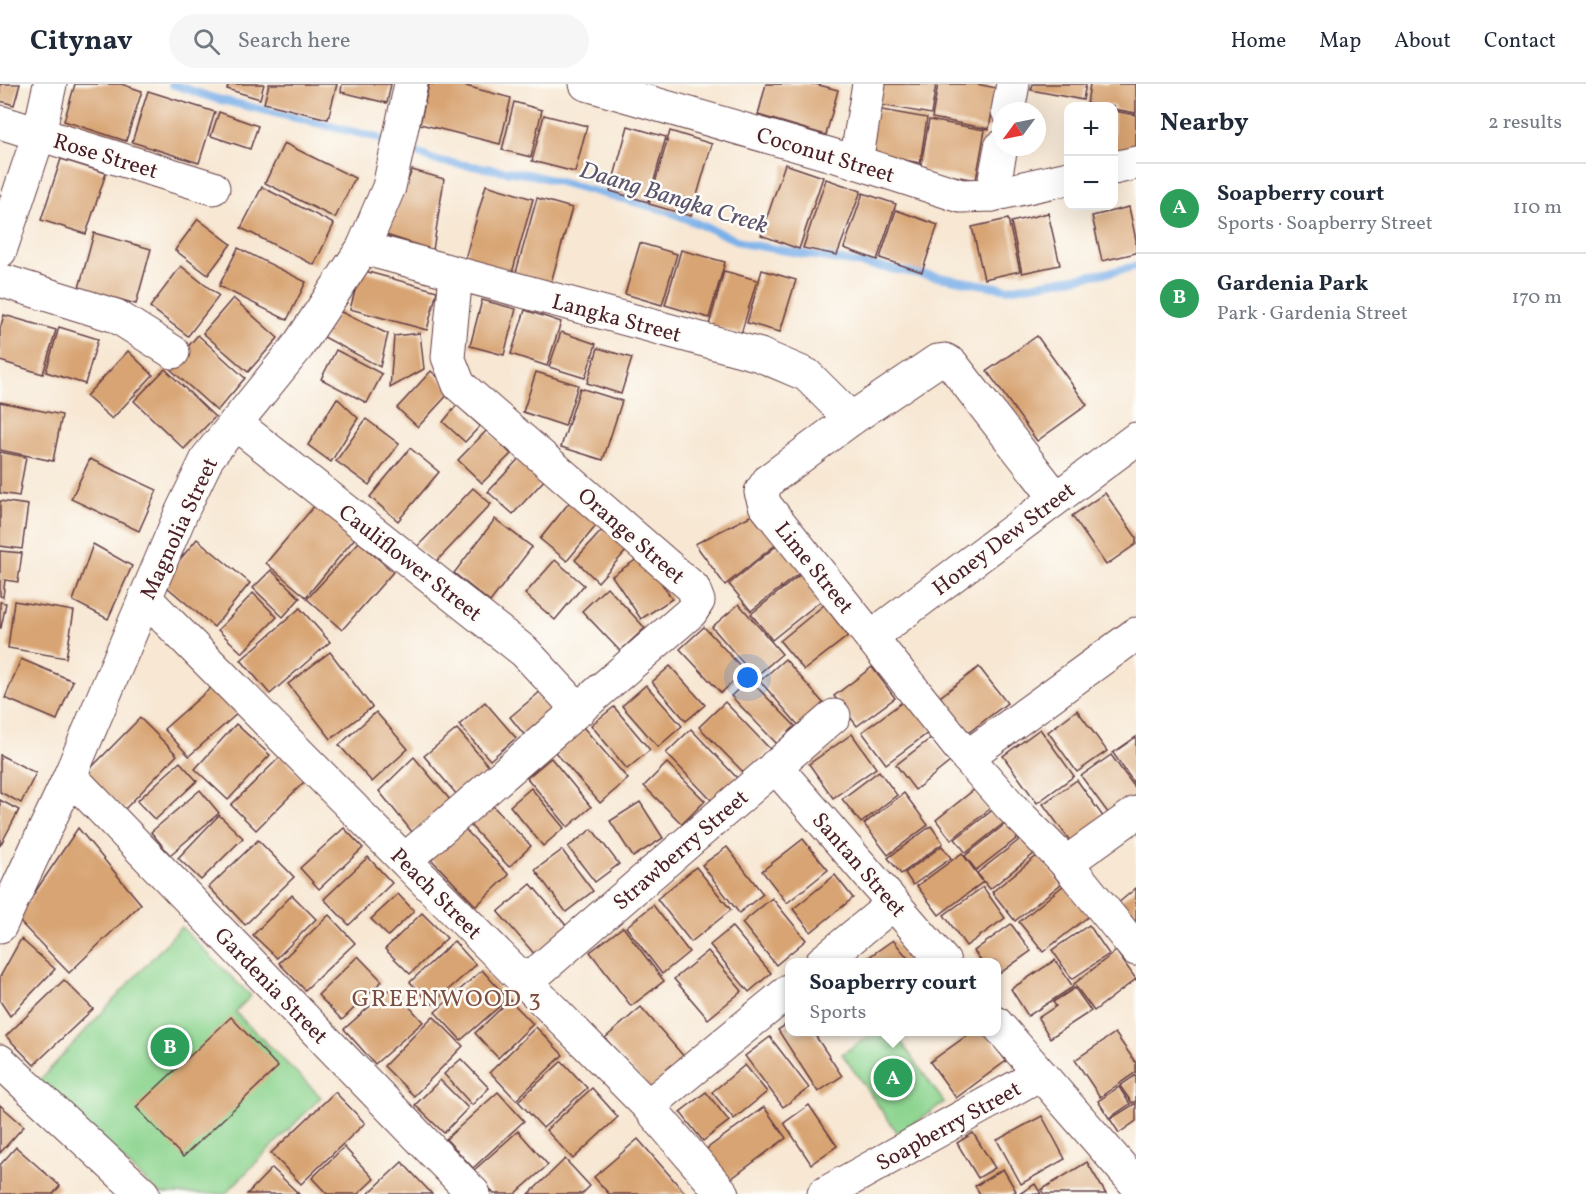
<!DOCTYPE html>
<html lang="en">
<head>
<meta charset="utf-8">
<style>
  body { margin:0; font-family:Vollkorn,serif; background:#f6f6f7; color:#1f2937 }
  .controls { position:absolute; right:18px; top:18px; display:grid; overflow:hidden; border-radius:12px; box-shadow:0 6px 24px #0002 }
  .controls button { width:54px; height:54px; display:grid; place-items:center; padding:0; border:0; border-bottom:2px solid #e0e1e3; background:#fff; color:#1f2937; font:30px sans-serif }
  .compass { position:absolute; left:992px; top:18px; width:54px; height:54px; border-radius:50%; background:#fff; box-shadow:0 6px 24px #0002; rotate:237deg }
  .you { position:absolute; left:748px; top:594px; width:21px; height:21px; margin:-15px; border:4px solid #fff; border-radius:50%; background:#1a73e8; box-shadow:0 0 0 9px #1a73e833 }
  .badge { display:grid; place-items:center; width:39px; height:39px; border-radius:50%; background:#7c3aed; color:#fff; font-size:20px; font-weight:700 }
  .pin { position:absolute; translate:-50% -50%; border:3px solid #fff; box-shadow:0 2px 6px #0006 }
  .popup { position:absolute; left:785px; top:874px; width:216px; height:78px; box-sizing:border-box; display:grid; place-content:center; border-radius:12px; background:#fff; filter:drop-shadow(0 2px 4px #0005); font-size:20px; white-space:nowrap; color:#747a83 }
  .popup b { font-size:22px; color:#1f2937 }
  .popup::after { content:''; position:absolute; left:50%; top:100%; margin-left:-12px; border:12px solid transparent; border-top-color:#fff }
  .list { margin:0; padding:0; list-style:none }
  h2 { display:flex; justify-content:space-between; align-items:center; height:78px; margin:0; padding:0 24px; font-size:26px }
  h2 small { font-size:20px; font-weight:400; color:#747a83 }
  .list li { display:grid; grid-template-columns:39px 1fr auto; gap:18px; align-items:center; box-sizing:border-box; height:90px; padding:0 24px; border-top:2px solid #e0e1e3 }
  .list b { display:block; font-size:22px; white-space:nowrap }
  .list p { margin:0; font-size:20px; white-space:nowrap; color:#747a83 }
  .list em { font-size:20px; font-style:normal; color:#747a83 }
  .icon { flex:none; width:33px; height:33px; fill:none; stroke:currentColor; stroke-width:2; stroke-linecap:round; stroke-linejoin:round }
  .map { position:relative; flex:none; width:1136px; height:1110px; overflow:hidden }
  header { display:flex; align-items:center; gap:36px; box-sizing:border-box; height:84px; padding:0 30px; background:#fff; border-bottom:2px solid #e0e1e3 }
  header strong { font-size:28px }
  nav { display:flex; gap:33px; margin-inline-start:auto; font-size:21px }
  .search { width:420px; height:54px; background:#f6f6f7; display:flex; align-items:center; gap:15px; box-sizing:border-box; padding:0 21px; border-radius:33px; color:#747a83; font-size:22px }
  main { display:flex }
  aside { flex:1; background:#fff }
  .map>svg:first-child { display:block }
  .park { fill:#8cd48f; stroke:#6b7a5d; stroke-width:1.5 }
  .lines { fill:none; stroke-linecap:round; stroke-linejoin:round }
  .stream { stroke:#7bb0e9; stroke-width:8 }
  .building { fill:#d8a473 }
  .minor-casing { stroke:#643d44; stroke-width:35 }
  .minor { stroke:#fff; stroke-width:33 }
  .labels { text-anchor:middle; stroke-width:5; stroke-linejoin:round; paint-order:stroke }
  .street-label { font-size:22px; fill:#4a1f2b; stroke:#fdfcf7 }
  .water-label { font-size:24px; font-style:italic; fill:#5b526e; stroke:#fdfcf7 }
  .neighbourhood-label { font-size:24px; letter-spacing:1.5px; fill:#7c4e44; stroke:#fdfcf7 }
</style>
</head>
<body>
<header>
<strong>Citynav</strong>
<div class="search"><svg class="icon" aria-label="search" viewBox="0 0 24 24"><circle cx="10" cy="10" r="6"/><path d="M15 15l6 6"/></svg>Search here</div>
<nav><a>Home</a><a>Map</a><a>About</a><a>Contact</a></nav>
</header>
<main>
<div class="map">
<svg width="1136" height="1110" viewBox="0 0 1136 1110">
  <rect width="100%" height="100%" fill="#fdfcf7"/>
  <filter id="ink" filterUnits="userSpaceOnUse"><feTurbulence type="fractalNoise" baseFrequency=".0167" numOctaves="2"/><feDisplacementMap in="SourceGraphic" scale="12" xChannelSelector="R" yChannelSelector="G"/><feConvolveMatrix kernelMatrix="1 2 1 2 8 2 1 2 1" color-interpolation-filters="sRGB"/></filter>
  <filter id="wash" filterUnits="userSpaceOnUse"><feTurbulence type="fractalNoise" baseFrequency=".008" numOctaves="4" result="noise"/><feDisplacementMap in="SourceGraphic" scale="24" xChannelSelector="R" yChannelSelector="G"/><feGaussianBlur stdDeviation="1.35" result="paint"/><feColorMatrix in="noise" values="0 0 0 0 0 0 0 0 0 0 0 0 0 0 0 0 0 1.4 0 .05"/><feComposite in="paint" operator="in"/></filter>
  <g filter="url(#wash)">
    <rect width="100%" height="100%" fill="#f7e7d3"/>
    <g class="park">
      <polygon points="181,843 251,912 235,928 321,1013 225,1110 160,1110 38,998"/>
      <polygon points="875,948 894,948 944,1018 899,1051 842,970"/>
    </g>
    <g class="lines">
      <g class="stream">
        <polyline points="172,0 213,14 375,53 391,60"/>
        <polyline points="403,64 437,77 533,91 668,127 746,160 1008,205 1111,188 1136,182"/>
      </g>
    </g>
    <g id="blocks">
      <g class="building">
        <polygon points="0,0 20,0 14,21 0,17"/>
        <polygon points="75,0 121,0 142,7 126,57 64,37"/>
        <polygon points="229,0 264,0 260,15 227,5"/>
        <polygon points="269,0 337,0 328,35 264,19"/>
        <polygon points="342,0 391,0 387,19 341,8"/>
        <polygon points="429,0 458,0 511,14 500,60 420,40"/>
        <polygon points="766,0 815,0 838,6 826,51 758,31"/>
        <polygon points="879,0 936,0 931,30 875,20"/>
        <polygon points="938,0 977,0 996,4 989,45 932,34"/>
        <polygon points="1033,0 1086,0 1083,16 1031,6"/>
        <polygon points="1090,0 1136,0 1136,29 1114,25 1114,22 1087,20"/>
        <polygon points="148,7 215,28 199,79 132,58"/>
        <polygon points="514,18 542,26 531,73 502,66"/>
        <polygon points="876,25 927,34 920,79 868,69"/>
        <polygon points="1114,27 1136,31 1136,71 1114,77"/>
        <polygon points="219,28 258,42 250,65 211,52"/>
        <polygon points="544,31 587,42 575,88 532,77"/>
        <polygon points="929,36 985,46 976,96 920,86"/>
        <polygon points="628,42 666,53 648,118 610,107"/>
        <polygon points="670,47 712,60 691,132 649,120"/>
        <polygon points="284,59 355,94 335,134 265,99"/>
        <polygon points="61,75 106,89 86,150 41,136"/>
        <polygon points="785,80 823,93 799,165 761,151"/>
        <polygon points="412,86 444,95 433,166 386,151"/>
        <polygon points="826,95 861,107 837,171 803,164"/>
        <polygon points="486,101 533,115 512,189 465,175"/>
        <polygon points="262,103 334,140 314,181 241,144"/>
        <polygon points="863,109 896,120 877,176 844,164"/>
        <polygon points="537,114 572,124 550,202 515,192"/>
        <polygon points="1129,123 1136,156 1136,169 1102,177 1092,132"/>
        <polygon points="896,126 938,141 922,188 880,174"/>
        <polygon points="1048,129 1060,181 1022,189 1011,138"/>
        <polygon points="198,135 231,160 208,191 175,166"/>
        <polygon points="1008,135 1020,187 984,195 972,143"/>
        <polygon points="94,149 151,165 136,220 79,204"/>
        <polygon points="640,159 677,170 662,221 625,210"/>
        <polygon points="238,164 306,198 287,236 219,202"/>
        <polygon points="681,166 725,178 709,234 665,221"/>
        <polygon points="181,182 219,212 188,252 150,223"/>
        <polygon points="361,186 437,207 427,246 350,225"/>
        <polygon points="762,186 796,196 780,248 747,239"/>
        <polygon points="724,187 757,196 741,250 709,241"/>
        <polygon points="233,214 278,254 248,288 203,249"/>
        <polygon points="482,216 516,225 504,271 470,262"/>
        <polygon points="525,226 561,238 547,282 511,270"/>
        <polygon points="339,227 388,250 380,283 324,253"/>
        <polygon points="4,231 56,246 43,290 0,277 0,245"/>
        <polygon points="59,243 98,255 85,300 46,288"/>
        <polygon points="561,248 596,260 585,294 549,283"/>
        <polygon points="420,249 424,285 390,304 394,252"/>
        <polygon points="198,251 245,294 217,327 169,284"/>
        <polygon points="1037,252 1087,321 1037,357 987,287"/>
        <polygon points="598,264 632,274 621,310 587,299"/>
        <polygon points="336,266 382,290 367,319 321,295"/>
        <polygon points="128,267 153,291 112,335 86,312"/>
        <polygon points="165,285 215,333 184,365 134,317"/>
        <polygon points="431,287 452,306 418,343 397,324"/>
        <polygon points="536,288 578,301 565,342 523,328"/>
        <polygon points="580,304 622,317 603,376 561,363"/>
        <polygon points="337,314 358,334 331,378 308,361"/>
        <polygon points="0,318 62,331 53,377 0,366"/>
        <polygon points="457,321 480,342 465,358 443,338"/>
        <polygon points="366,335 399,360 369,401 336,377"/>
        <polygon points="487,346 511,370 482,399 458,376"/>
        <polygon points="410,364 439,388 398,437 370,413"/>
        <polygon points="0,368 26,373 19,412 0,409"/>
        <polygon points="524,369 548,392 513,430 488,408"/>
        <polygon points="90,375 157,406 139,447 71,415"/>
        <polygon points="473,404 491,420 435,479 417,463"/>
        <polygon points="1105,409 1136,453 1136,460 1106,481 1072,432"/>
        <polygon points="572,415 600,437 567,477 540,455"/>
        <polygon points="0,417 28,421 22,465 0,462"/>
        <polygon points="316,420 355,454 306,513 266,479"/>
        <polygon points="762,426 784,454 725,501 695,460"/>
        <polygon points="495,435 532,463 490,518 454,489"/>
        <polygon points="604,444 627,466 598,498 575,476"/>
        <polygon points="197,455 250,499 214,543 161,498"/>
        <polygon points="785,455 807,483 751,527 729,500"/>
        <polygon points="359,458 393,488 342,546 307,515"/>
        <polygon points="93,460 132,482 108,535 73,517"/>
        <polygon points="0,467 22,469 18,498 5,496 3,513 0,512"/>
        <polygon points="643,471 672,515 641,535 612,492"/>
        <polygon points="555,476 584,501 555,536 525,510"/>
        <polygon points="271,486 300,514 283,533 253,504"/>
        <polygon points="806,486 827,512 772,556 751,530"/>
        <polygon points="607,503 645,544 620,567 582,527"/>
        <polygon points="253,509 277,533 242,569 218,546"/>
        <polygon points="14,517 74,527 66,574 8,564"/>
        <polygon points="0,518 6,519 1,544 0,544"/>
        <polygon points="739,520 782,570 755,593 712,543"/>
        <polygon points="824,521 848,552 804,586 780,557"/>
        <polygon points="300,524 330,558 270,610 241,576"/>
        <polygon points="704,543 745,587 721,609 680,565"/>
        <polygon points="330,568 372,623 331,655 288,600"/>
        <polygon points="21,575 73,597 57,636 5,614"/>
        <polygon points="785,575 824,620 799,642 760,597"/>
        <polygon points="670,582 705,621 686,637 652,598"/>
        <polygon points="872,583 895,614 857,642 834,612"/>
        <polygon points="979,583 1007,619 968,649 940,613"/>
        <polygon points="749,595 795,642 777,660 731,612"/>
        <polygon points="214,601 238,629 189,672 164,645"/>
        <polygon points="646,601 682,642 658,663 622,622"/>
        <polygon points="547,602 563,621 526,653 510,633"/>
        <polygon points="908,614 932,646 886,680 862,648"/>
        <polygon points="485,618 516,654 490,676 459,641"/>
        <polygon points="725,618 771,666 746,691 699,643"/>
        <polygon points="614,623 650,666 627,685 591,641"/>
        <polygon points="1077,626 1107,667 1077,688 1048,648"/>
        <polygon points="376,628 408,665 372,698 339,661"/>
        <polygon points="140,634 177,671 124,726 86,689"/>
        <polygon points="236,640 270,671 228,716 195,685"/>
        <polygon points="583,643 628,695 600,719 555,668"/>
        <polygon points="457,645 491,685 458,712 424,672"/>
        <polygon points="691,645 738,695 714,719 666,669"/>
        <polygon points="1040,645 1074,692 1037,719 1003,672"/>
        <polygon points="852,650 876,684 833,714 809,680"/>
        <polygon points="1136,653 1136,702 1113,669"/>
        <polygon points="931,654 950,678 915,706 896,681"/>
        <polygon points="0,671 36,689 21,719 0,708"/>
        <polygon points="1111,671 1136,705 1136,721 1114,737 1081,692"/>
        <polygon points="281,672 305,697 256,746 231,721"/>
        <polygon points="414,673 451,717 412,748 379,707"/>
        <polygon points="551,674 591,723 568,743 527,694"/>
        <polygon points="180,678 197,697 155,736 137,717"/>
        <polygon points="667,679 705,717 682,740 644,702"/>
        <polygon points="879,687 897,711 861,739 842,715"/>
        <polygon points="1077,696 1109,741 1076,765 1043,720"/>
        <polygon points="980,701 996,720 951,756 936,736"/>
        <polygon points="531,704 564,744 543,762 510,722"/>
        <polygon points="200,706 219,729 170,771 151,748"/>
        <polygon points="904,709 928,741 888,771 864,740"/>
        <polygon points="0,716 19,726 0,762"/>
        <polygon points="640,718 663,754 633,773 610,737"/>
        <polygon points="490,719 531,762 509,783 469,740"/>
        <polygon points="998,722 1009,735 966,769 955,755"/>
        <polygon points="219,731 243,754 201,796 178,774"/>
        <polygon points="1009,737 1020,752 976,786 965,772"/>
        <polygon points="931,742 943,759 901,790 888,774"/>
        <polygon points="463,743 509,791 476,822 430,774"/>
        <polygon points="78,744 141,820 69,889 17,835"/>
        <polygon points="344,744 363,764 319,805 300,784"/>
        <polygon points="592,745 619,780 595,798 568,763"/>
        <polygon points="1023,753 1035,769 990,805 977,789"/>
        <polygon points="803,755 828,786 787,819 762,787"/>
        <polygon points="258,756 294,793 245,841 209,803"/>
        <polygon points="942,762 951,774 913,801 905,789"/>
        <polygon points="727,763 763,810 739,829 702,781"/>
        <polygon points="562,766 593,807 566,828 535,786"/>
        <polygon points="962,769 983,798 939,831 917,802"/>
        <polygon points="1038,771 1061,800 1015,837 992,808"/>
        <polygon points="368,773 392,799 349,841 324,815"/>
        <polygon points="696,783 731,826 691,858 657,815"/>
        <polygon points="835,791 853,814 811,848 793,825"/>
        <polygon points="531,800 569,845 537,873 498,828"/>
        <polygon points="1064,801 1089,832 1043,868 1019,838"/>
        <polygon points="983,803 1005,834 966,862 944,831"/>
        <polygon points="1136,804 1136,858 1110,826"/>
        <polygon points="398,810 414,827 388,852 371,835"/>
        <polygon points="292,811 316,835 277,874 253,851"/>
        <polygon points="772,814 806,856 776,881 742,839"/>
        <polygon points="653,821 689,868 662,890 626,843"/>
        <polygon points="422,829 447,854 410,890 385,865"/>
        <polygon points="329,831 355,859 305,906 279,879"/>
        <polygon points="1011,840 1031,867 996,892 996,878 982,878 974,867"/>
        <polygon points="1089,841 1109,870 1072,895 1052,866"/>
        <polygon points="623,843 664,897 631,922 590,868"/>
        <polygon points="732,843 771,889 749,908 710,861"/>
        <polygon points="21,855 55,885 10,932 0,917 0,893"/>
        <polygon points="893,856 911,878 862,878"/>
        <polygon points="454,857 476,881 431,921 410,898"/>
        <polygon points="708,867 742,907 708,935 674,895"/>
        <polygon points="1116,867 1136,895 1094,927 1074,900"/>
        <polygon points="358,872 382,897 342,936 318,911"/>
        <polygon points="1055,876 1073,903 1028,932 1011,905"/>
        <polygon points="482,886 508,915 461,956 435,928"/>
        <polygon points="64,896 93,925 34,981 6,952"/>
        <polygon points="392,903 423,938 375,980 344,945"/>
        <polygon points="1075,904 1091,927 1050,954 1038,934 1056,922 1053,918"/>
        <polygon points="510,916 533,940 498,974 475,949"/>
        <polygon points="641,923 686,975 650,1006 605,954"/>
        <polygon points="433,932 463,962 414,1012 384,982"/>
        <polygon points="231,933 278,983 183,1073 136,1023"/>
        <polygon points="790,938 790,948 813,948 842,992 818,1008 778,946"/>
        <polygon points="536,943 563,971 516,1016 490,988"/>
        <polygon points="972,948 985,948 1006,977 956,1014 930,978"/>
        <polygon points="1115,949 1136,979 1136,988 1100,1013 1075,976"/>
        <polygon points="770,953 809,1004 783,1023 745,972"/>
        <polygon points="461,975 489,1004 472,1021 444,990"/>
        <polygon points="562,977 587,1004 543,1044 518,1017"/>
        <polygon points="745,981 767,1008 734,1035 712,1008"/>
        <polygon points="1136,991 1136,1017 1132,1019 1120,1002"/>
        <polygon points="440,996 468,1024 444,1049 415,1021"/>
        <polygon points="1119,1003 1130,1020 1109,1034 1098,1017"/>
        <polygon points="592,1004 618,1033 573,1075 546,1046"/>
        <polygon points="335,1008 365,1039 301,1100 271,1069"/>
        <polygon points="498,1008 524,1037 473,1084 446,1055"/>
        <polygon points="706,1008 729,1037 703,1057 680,1028"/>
        <polygon points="1136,1019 1136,1037 1119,1049 1110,1035"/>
        <polygon points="0,1021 24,1042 0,1069"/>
        <polygon points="809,1021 837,1062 811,1080 784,1039"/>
        <polygon points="764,1023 786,1054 728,1097 705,1066"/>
        <polygon points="1042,1032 1065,1075 1021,1100 997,1056"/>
        <polygon points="518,1047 548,1081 515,1110 494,1110 473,1087"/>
        <polygon points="973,1049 995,1084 978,1094 957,1059"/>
        <polygon points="638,1055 686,1110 609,1110 594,1093"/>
        <polygon points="16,1063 60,1102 53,1110 0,1110 0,1081"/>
        <polygon points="344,1063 374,1095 358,1110 327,1110 312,1094"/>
        <polygon points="565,1075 590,1102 582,1110 529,1110"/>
        <polygon points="402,1078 432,1110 368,1110"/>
        <polygon points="1087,1078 1106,1110 1044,1110 1041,1106"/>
        <polygon points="272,1084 299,1110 247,1110"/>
        <polygon points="1003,1085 1016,1107 1011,1110 980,1110 975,1102"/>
        <polygon points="1035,1100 1041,1110 1019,1110"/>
      </g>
    </g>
  </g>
  <g filter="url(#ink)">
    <use href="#blocks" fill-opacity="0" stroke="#643d44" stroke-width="1.5"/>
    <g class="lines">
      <defs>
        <g id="minor">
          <polyline points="586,0 856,78 961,112 992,111 1068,94"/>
          <polyline points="1008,27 1013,0"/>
          <polyline points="0,38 213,104"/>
          <polyline points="856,78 869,0"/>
          <polyline points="1114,84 1136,79"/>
          <polyline points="992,111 1001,63"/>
          <polyline points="363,164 760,271 807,291 851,335"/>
          <polyline points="0,167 39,50 50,0"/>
          <polyline points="0,196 116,232 173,268"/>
          <polyline points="235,339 525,568 579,626"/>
          <polyline points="1056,414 952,280 945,276 937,277 851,335 769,396 761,408 765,421 967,673 1011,723 1066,779 1136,865"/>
          <polyline points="145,514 648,1022 723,1110"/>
          <polyline points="871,553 1136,355"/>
          <polyline points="967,673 1136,550"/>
          <polyline points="775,682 944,878"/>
          <polyline points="70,692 474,1110"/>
          <polyline points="405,776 691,528 698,517 693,504 459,301 448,273 456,190"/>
          <polyline points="1066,779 1136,729"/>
          <polyline points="0,842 70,692 182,427 208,373 298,262 363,164 389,103 411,0"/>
          <polyline points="822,878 893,820"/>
          <polyline points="526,898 834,632"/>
          <polyline points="996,939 1136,1100"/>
          <polyline points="0,977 143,1110"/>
          <polyline points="648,1022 790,906"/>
          <polyline points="824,1110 1040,990"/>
        </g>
      </defs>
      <use href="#minor" class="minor-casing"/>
      <use href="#minor" class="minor"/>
    </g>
  </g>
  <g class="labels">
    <g class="street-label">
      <text transform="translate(826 70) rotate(17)" y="8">Coconut Street</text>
      <text transform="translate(106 71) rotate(17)" y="8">Rose Street</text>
      <text transform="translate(617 233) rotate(15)" y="8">Langka Street</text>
      <text transform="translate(178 444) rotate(-65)" y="8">Magnolia Street</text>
      <text transform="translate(632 451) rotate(41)" y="8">Orange Street</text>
      <text transform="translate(1003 454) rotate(-37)" y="8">Honey Dew Street</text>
      <text transform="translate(411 478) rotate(38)" y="8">Cauliflower Street</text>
      <text transform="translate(815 483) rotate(51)" y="8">Lime Street</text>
      <text transform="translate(680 765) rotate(-41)" y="8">Strawberry Street</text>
      <text transform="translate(860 780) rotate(49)" y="8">Santan Street</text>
      <text transform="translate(437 809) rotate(45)" y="8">Peach Street</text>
      <text transform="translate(272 901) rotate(46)" y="8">Gardenia Street</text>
      <text transform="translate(948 1041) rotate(-29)" y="8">Soapberry Street</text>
    </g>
    <g class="water-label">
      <text transform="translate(674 113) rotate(17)" y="8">Daang Bangka Creek</text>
    </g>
    <g class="neighbourhood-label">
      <text x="447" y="922">GREENWOOD 3</text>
    </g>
  </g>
</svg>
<div class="controls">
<button>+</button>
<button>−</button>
</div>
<svg class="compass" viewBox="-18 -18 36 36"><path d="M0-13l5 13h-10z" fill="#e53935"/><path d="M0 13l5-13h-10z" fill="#747a83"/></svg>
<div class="you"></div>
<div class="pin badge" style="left:893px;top:994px;background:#2e9e5b">A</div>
<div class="popup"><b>Soapberry court</b>Sports</div>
<div class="pin badge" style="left:170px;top:963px;background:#2e9e5b">B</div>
</div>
<aside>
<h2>Nearby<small>2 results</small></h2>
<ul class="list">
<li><span class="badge" style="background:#2e9e5b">A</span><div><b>Soapberry court</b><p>Sports · Soapberry Street</p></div><em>110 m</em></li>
<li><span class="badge" style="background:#2e9e5b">B</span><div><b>Gardenia Park</b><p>Park · Gardenia Street</p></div><em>170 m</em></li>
</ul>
</aside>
</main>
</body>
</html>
